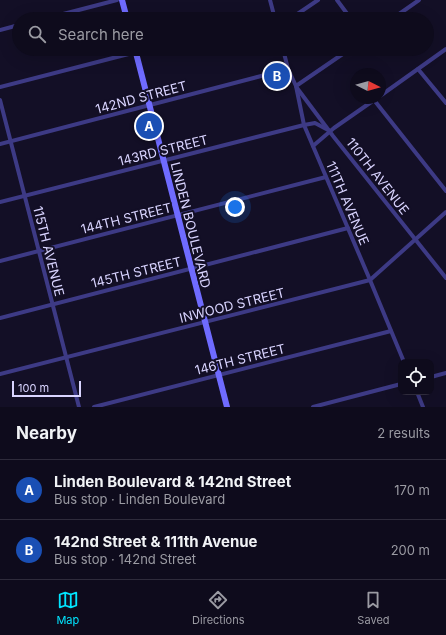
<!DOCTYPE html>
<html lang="en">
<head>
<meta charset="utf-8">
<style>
  body { margin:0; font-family:Inter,sans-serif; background:#1c1929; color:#f1f3f6 }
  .controls { position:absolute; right:12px; bottom:12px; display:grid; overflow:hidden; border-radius:8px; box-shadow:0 4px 16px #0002 }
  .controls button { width:36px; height:36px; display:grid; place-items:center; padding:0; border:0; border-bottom:1px solid #2e2b3b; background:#0e0b1c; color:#f1f3f6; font:20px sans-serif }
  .compass { position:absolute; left:350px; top:68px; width:36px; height:36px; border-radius:50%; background:#0e0b1c; box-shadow:0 4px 16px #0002; rotate:96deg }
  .scale { position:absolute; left:12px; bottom:10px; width:69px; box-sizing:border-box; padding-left:4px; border:2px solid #d9d4ff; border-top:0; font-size:11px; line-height:14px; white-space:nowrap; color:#d9d4ff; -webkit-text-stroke:3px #130f26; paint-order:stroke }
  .you { position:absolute; left:235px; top:207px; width:14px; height:14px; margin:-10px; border:3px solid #fff; border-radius:50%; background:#1a73e8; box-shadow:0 0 0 6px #1a73e833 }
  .badge { display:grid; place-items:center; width:26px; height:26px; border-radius:50%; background:#00e5ff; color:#fff; font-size:13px; font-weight:700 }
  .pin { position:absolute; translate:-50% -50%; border:2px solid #fff; box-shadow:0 1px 4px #0006 }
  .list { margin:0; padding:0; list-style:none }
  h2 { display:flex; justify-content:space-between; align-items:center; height:52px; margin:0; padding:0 16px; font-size:17px }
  h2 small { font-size:13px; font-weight:400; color:#9b9ba3 }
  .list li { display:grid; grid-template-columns:26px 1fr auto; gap:12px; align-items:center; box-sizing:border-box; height:60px; padding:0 16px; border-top:1px solid #2e2b3b }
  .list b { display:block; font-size:15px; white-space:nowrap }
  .list p { margin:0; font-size:13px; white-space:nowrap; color:#9b9ba3 }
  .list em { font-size:13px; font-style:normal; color:#9b9ba3 }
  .icon { flex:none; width:22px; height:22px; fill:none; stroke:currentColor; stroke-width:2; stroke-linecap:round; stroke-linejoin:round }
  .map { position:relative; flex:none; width:446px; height:407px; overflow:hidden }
  .search { position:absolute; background:#0e0b1c; box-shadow:0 4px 16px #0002; left:12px; right:12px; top:12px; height:44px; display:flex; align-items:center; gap:10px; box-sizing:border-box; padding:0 14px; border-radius:22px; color:#9b9ba3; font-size:15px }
  .sheet { height:172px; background:#0e0b1c }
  nav { display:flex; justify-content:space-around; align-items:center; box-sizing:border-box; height:56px; border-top:1px solid #2e2b3b; background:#0e0b1c; font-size:11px; color:#9b9ba3 }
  nav a { display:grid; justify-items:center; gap:2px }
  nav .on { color:#00e5ff }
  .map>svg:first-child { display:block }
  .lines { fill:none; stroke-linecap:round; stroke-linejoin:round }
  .minor { stroke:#3d3a85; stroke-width:4 }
  .secondary { stroke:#6f6bff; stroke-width:6 }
  .labels { text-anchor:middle; stroke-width:4; stroke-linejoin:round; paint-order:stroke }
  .street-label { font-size:13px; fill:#d9d4ff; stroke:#130f26 }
</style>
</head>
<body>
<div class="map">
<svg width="446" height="407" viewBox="0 0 446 407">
  <rect width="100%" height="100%" fill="#130f26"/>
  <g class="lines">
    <g class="minor">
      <polyline points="270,0 275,19"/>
      <polyline points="337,0 351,19"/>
      <polyline points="44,19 117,0"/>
      <polyline points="266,19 274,17"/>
      <polyline points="290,19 318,0"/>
      <polyline points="392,19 419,0"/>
      <polyline points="0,30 19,25"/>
      <polyline points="283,49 288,69 296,86 304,125 370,280 404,362"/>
      <polyline points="418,69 446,103"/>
      <polyline points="296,86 350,49"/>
      <polyline points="0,87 148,49"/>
      <polyline points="297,88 333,136 446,278"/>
      <polyline points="380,96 446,49"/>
      <polyline points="0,100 79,407"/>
      <polyline points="374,100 446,191"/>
      <polyline points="0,144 288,69"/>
      <polyline points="313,146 334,128 377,98"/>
      <polyline points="0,202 304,125 315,123 330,131"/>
      <polyline points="0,261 326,177"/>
      <polyline points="0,318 348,228"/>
      <polyline points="0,374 370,280 446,212"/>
      <polyline points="431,377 446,373"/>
      <polyline points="417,392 423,407"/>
      <polyline points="94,407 391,331"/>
      <polyline points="313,407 401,384"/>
    </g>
    <g class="secondary">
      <polyline points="122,0 127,19"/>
      <polyline points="135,49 227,407"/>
    </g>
  </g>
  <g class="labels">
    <g class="street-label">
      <text transform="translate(141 97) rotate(-15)" y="5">142ND STREET</text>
      <text transform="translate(163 150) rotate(-14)" y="5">143RD STREET</text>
      <text transform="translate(378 176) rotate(52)" y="5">110TH AVENUE</text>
      <text transform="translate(348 203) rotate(67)" y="5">111TH AVENUE</text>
      <text transform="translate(126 218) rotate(-14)" y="5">144TH STREET</text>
      <text transform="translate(191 225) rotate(76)" y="5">LINDEN BOULEVARD</text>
      <text transform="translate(49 251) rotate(76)" y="5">115TH AVENUE</text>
      <text transform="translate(136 272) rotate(-14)" y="5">145TH STREET</text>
      <text transform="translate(232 305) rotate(-14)" y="5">INWOOD STREET</text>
      <text transform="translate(240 359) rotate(-14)" y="5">146TH STREET</text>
    </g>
  </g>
</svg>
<div class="controls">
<button><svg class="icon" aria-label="locate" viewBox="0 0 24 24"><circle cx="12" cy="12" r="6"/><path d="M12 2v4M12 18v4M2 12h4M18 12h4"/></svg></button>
</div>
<svg class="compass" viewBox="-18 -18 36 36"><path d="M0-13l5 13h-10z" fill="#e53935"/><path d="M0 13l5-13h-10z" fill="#9b9ba3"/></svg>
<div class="scale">100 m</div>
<div class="you"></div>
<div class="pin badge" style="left:149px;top:126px;background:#1a4fb4">A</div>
<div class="pin badge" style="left:277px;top:76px;background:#1a4fb4">B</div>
<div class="search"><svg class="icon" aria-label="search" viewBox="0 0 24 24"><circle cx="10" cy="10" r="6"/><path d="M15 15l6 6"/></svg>Search here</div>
</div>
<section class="sheet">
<h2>Nearby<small>2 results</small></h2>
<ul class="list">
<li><span class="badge" style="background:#1a4fb4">A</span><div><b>Linden Boulevard &amp; 142nd Street</b><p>Bus stop · Linden Boulevard</p></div><em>170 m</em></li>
<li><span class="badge" style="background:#1a4fb4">B</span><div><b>142nd Street &amp; 111th Avenue</b><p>Bus stop · 142nd Street</p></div><em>200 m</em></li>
</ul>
</section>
<nav>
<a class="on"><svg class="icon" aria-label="map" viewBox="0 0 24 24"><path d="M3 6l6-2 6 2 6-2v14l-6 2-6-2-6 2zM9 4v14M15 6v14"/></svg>Map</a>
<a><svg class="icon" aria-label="directions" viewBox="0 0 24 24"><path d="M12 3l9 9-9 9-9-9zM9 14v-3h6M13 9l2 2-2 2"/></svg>Directions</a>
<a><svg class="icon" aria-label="saved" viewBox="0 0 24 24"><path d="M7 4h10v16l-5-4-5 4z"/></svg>Saved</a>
</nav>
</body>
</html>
